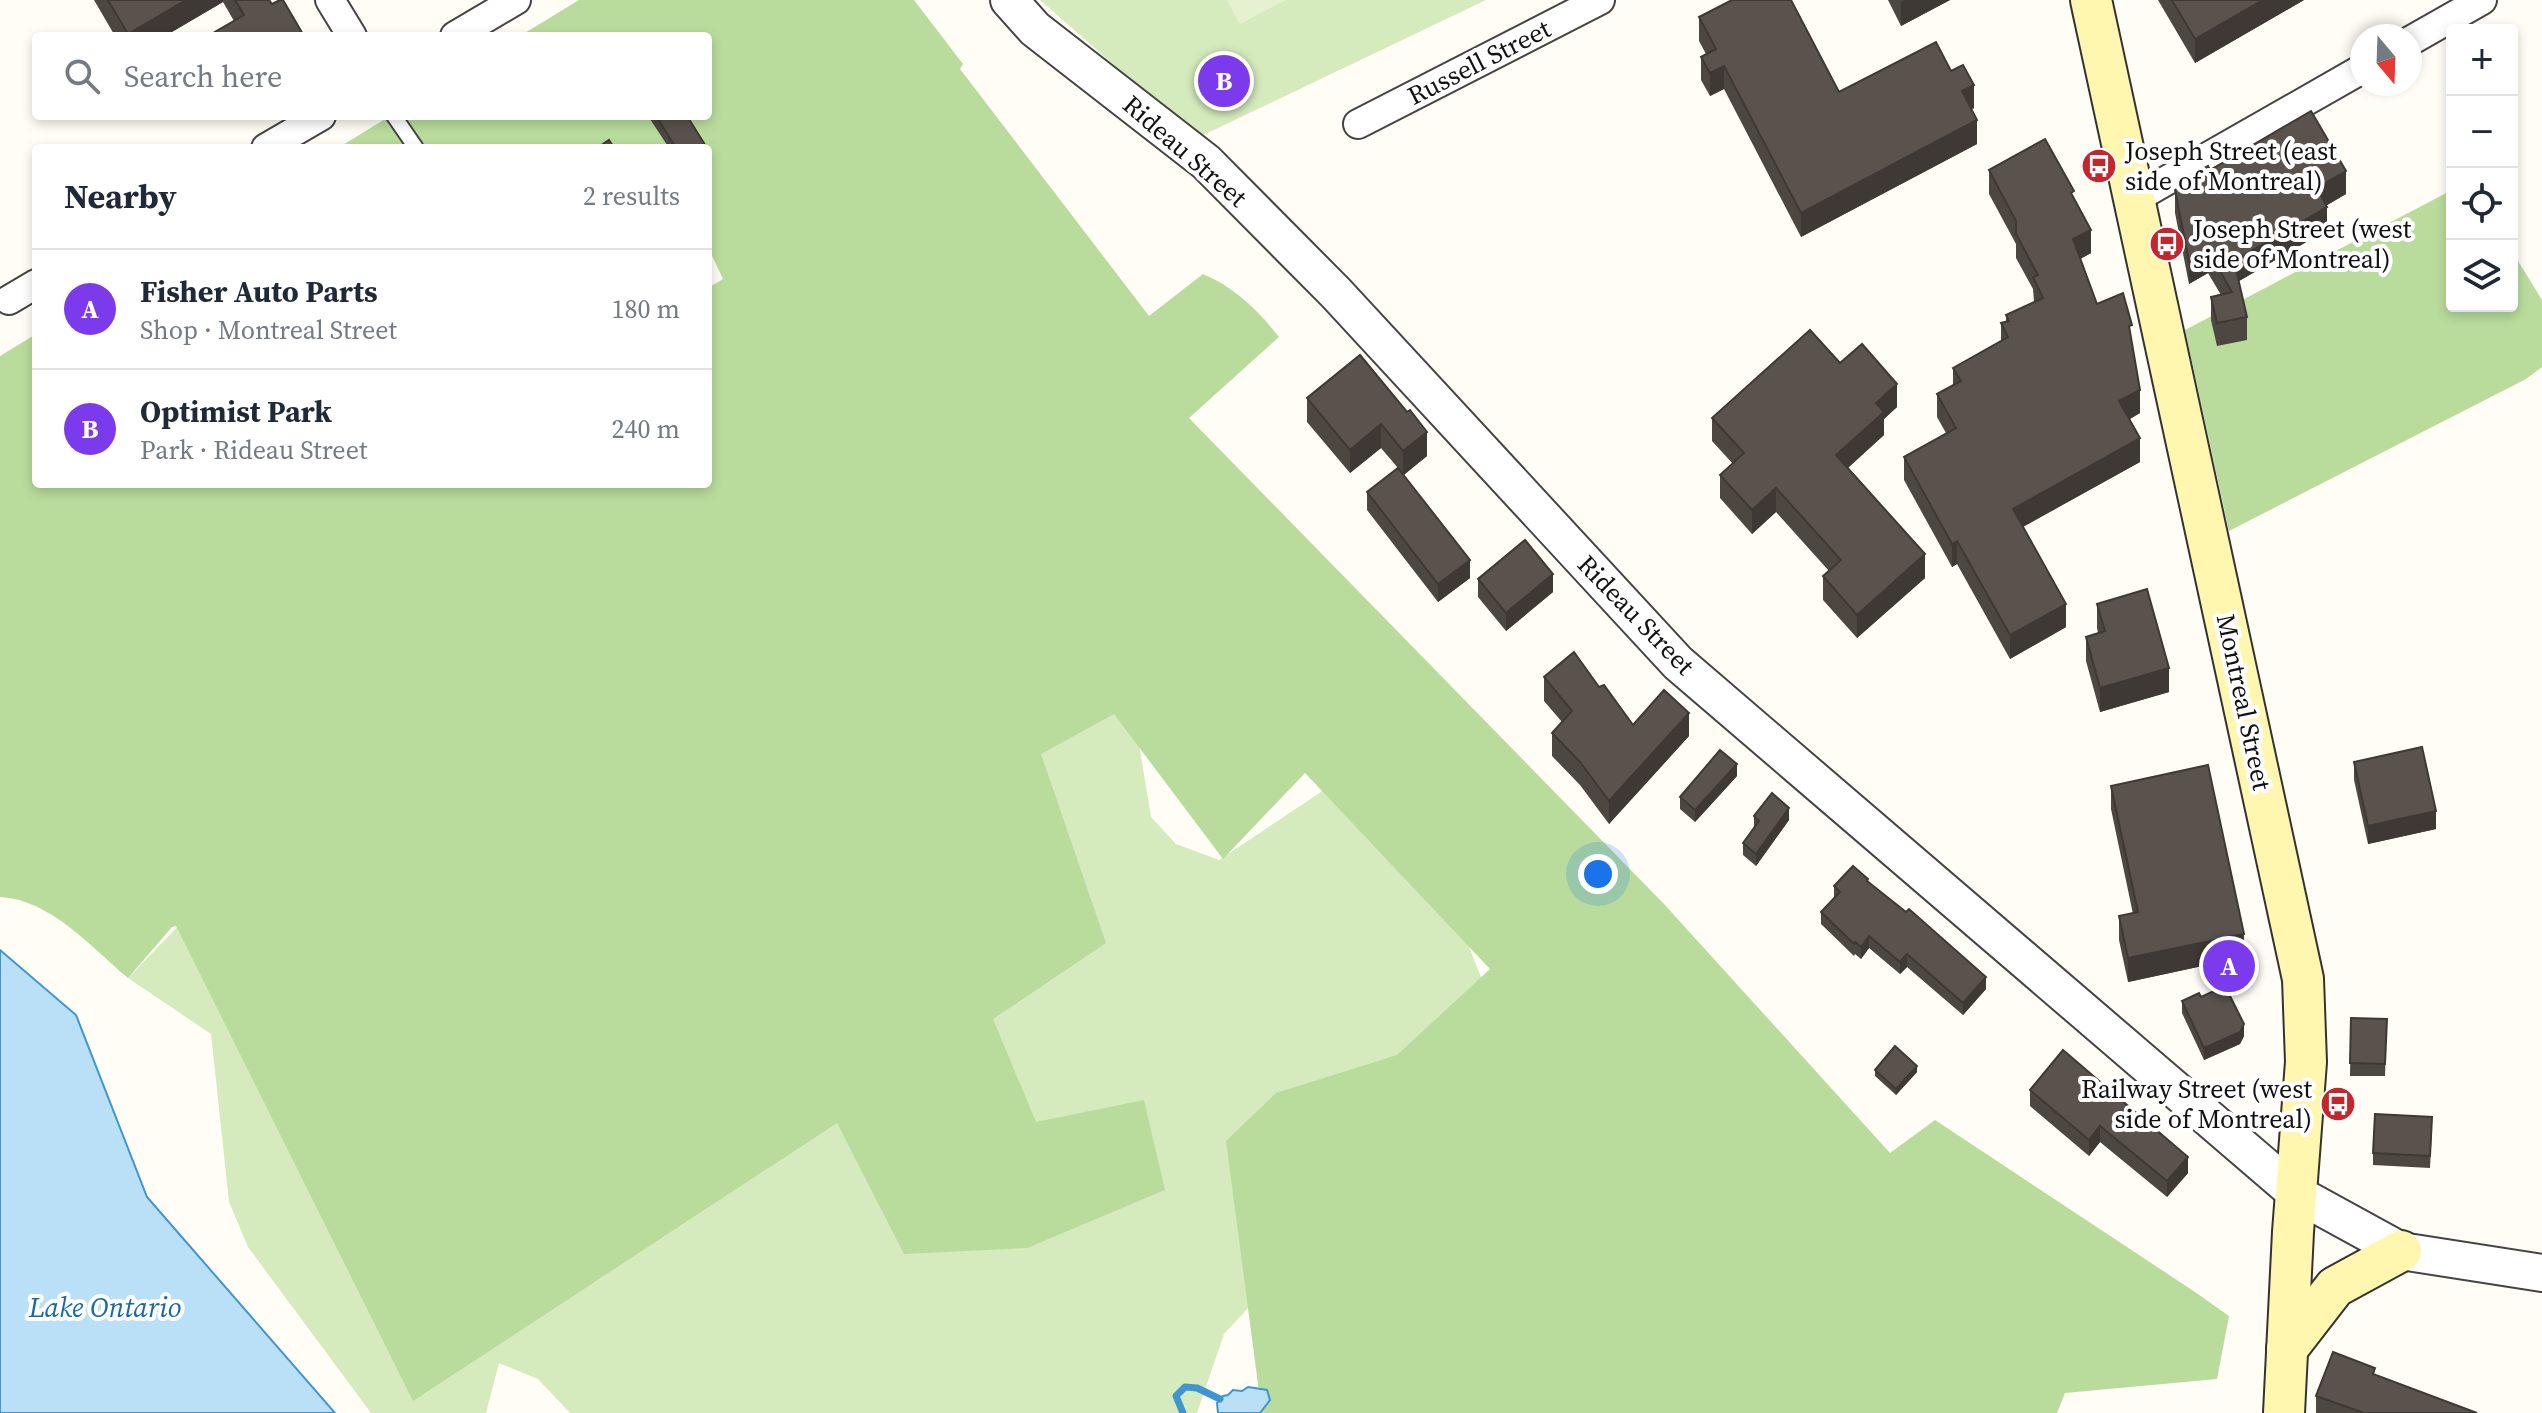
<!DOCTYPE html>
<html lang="en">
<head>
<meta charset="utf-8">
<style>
  body { margin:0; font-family:"Source Serif 4",serif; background:#f6f6f7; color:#1f2937 }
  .controls { position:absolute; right:24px; top:24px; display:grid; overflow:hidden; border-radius:8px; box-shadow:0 4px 12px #0003 }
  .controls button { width:72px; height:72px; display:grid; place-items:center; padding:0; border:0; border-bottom:2px solid #e0e1e3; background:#fff; color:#1f2937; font:40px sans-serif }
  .compass { position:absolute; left:2350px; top:24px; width:72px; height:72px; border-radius:50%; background:#fff; box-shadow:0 4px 12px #0003; rotate:161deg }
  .you { position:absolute; left:1598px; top:874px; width:28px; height:28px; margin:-20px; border:6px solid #fff; border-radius:50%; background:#1a73e8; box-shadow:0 0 0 12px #1a73e833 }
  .badge { display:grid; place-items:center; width:52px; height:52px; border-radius:50%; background:#7c3aed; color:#fff; font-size:26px; font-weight:700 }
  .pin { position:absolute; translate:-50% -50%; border:4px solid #fff; box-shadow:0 2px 8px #0006 }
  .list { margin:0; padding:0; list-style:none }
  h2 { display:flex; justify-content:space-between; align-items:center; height:104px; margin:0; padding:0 32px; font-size:34px }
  h2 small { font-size:26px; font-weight:400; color:#747a83 }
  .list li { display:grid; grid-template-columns:52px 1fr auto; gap:24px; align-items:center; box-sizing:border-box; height:120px; padding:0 32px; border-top:2px solid #e0e1e3 }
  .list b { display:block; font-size:30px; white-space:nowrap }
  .list p { margin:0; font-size:26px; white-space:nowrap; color:#747a83 }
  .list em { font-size:26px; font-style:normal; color:#747a83 }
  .icon { flex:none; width:44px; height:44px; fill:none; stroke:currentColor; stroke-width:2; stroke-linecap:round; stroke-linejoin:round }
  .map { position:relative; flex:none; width:2542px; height:1413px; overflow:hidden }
  .search { position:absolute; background:#fff; box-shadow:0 4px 12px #0003; left:32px; top:32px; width:680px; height:88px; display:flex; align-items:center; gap:20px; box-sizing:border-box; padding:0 28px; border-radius:8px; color:#747a83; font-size:30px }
  .panel { position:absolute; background:#fff; box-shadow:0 4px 12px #0003; left:32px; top:144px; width:680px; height:344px; border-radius:8px }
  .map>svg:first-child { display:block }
  .green { fill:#d5ebbd }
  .forest { fill:#b9dc9c }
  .pitch { fill:#e6f2cf }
  .water { fill:#b9e0f7; stroke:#3f96cf; stroke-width:2 }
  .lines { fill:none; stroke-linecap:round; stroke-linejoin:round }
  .stream { stroke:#3f96cf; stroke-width:7 }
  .service-casing { stroke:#444; stroke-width:18 }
  .minor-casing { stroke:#444; stroke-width:32 }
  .tertiary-casing { stroke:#444; stroke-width:40 }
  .secondary-casing { stroke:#333; stroke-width:44 }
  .service { stroke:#fff; stroke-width:14 }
  .minor { stroke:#fff; stroke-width:28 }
  .tertiary { stroke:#fff; stroke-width:36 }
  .secondary { stroke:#fff6b0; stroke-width:40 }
  .wall { fill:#4d4742 }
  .shaded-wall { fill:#3f3936 }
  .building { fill:#5a524d; stroke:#3f3936; stroke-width:2 }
  .labels { text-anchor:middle; stroke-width:8; stroke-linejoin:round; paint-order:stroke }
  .street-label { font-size:26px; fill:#111; stroke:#fff }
  .poi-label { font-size:26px; fill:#111; stroke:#fff; text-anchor:start }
  .water-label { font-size:28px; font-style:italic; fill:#1768a6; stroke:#fff }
</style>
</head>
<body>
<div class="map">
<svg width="2542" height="1413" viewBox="0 0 2542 1413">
  <rect width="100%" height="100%" fill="#fffdf5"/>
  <g class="green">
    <polygon points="1040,0 1486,0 1197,138"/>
    <polygon points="1083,613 1136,726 1151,817 1176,844 1219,860 1342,778 1460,924 1519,1073 1288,1265 1224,1334 1197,1413 570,1413 538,1379 499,1363 486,1413 371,1413 248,1247 229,1202 211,1034 128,978 185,919"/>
  </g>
  <g class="forest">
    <path d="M579,0H914L963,64L960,69L1149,316L1203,274C1234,287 1258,310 1279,337L1189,418L1664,904L1890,1153L1935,1120L2195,1292L2229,1316L2217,1379L2065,1393L2057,1413H1256L1261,1407L1226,1141L1276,1093L1397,1055L1490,969L1305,773L1223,859L1114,714L1041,754L1106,943L993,1019L1036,1122L1144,1100L1165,1190L1027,1248L904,1254L837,1123L413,1401L176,926L172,927L128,978C92,948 50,899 0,897V356L36,334V484H708V288L723,279L708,247V148H338L390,116H708V36H520Z"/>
    <polygon points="2452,190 2452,306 2512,306 2512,251 2542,300 2542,367 2526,379 2229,531 2185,330"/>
  </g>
  <polygon class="pitch" points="1227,0 1286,0 1240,24"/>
  <g class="water">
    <polygon points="0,950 76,1015 147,1197 335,1413 0,1413"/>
    <polygon points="1248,1387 1267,1390 1270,1400 1260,1413 1218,1413 1217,1403 1223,1396 1228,1395 1233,1390 1242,1391"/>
  </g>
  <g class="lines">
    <polyline class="stream" points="1183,1413 1176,1396 1185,1387 1197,1388 1220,1399"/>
    <defs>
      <polyline id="service" points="394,116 416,148"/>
      <g id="minor">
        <polyline points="330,0 352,36"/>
        <polyline points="455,36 516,0"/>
        <polyline points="2410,41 2482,0"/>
        <polyline points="1358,124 1600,0"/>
        <polyline points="266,148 321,116"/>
        <polyline points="2136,198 2362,69"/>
        <polyline points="9,300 36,284"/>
      </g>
      <polyline id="tertiary" points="1009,0 1035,29 1206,162 1336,293 1678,663 2297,1194 2401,1251 2542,1273"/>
      <g id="secondary">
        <polyline points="2091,0 2303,979 2306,1062 2293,1232 2284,1413"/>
        <polyline points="2287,1349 2335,1287 2401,1251"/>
      </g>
    </defs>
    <use href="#service" class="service-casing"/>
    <use href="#minor" class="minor-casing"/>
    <use href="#tertiary" class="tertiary-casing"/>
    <use href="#secondary" class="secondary-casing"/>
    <use href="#service" class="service"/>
    <use href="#minor" class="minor"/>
    <use href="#tertiary" class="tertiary"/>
    <use href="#secondary" class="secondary"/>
  </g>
  <g class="wall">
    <polygon points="94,0 269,0 272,4 283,0 234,21 223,2 165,36 115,36"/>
    <polygon points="1888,0 1950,0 1901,26"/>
    <polygon points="2158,0 2304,0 2195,63"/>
    <polygon points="1699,17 1839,92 1951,71 1974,108 1972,109 1977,144 1801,237 1724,89 1710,96 1701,80 1701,57 1706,54 1699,41"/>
    <polygon points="648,116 687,116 707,148 669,148"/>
    <polygon points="1989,170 2074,198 2091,253 2080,259 2097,304 2132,341 2140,413 2130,419 2140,462 2023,527 2066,627 2010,659 1957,564 1952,567 1904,480 1904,457 1946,433 1937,417 1937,394 1953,385 1953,368 2001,341 2001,323 2006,322 2006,315 2034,302 2033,289 2016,258 2016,244 1989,194"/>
    <polygon points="2210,170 2346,194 2327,205 2327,230 2239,281 2247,317 2247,340 2217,346 2211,320 2211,297 2221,295 2208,273 2189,284 2175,213 2175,190 2188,182 2188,177"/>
    <polygon points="1360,355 1427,456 1404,475 1470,578 1438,602 1367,510 1367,492 1398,468 1381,448 1350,473 1307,422 1307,398"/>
    <polygon points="1840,363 1897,407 1884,419 1884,435 1847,468 1925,578 1857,638 1823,600 1823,576 1829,571 1776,512 1752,534 1720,498 1720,475 1733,464 1712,441 1712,418"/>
    <polygon points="1478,579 1553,592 1506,631 1478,597"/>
    <polygon points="2097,604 2169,692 2100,712 2086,661 2086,637 2098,633 2097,628"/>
    <polygon points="1544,677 1599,687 1633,725 1689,736 1609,824 1580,785 1552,756 1552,733 1562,722 1544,701"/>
    <polygon points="2354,762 2436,829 2368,844 2354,780"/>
    <polygon points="1737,776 1695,822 1680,809 1680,797"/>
    <polygon points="2111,786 2244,957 2128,982 2119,940 2119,916 2133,914 2111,809"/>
    <polygon points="1754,816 1789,820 1756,866 1743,855 1743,843 1754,828"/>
    <polygon points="1868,882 1986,989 1963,1015 1907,967 1900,974 1869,948 1861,959 1855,954 1854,956 1821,924 1821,912 1834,898 1834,886"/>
    <polygon points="2201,997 2244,1036 2240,1044 2204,1060 2182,1013 2182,1001"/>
    <polygon points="2351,1018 2387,1019 2385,1076 2350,1076"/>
    <polygon points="2063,1050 2188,1173 2167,1197 2100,1142 2089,1156 2030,1106 2030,1090"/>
    <polygon points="1875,1070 1917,1072 1896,1095 1875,1076"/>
    <polygon points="2432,1129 2430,1168 2373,1165 2373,1153"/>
    <polygon points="2375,1375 2477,1413 2316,1413 2316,1396"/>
  </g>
  <g class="shaded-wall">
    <polygon points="186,0 223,0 223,2 165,36 128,36 128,34"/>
    <polygon points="1905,0 1950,0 1901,26 1901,2"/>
    <polygon points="2263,0 2304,0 2195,63 2195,39"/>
    <polygon points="1724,66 1724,89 1710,96 1710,73"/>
    <polygon points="1974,85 1974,108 1962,115 1962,91"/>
    <polygon points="1977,120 1977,144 1801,237 1801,213"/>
    <polygon points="712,156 712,168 708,170 708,158"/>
    <polygon points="2346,171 2346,194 2317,211 2317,188"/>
    <polygon points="2327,207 2327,230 2234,284 2234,261"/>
    <polygon points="2091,230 2091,253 2073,263 2073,239"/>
    <polygon points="2208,250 2208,273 2189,284 2189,261"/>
    <polygon points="1897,384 1897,407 1884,419 1884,435 1836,479 1836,455 1876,403"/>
    <polygon points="2140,390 2140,413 2119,425 2119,401"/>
    <polygon points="1381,424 1381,448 1350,473 1350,450"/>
    <polygon points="1427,432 1427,456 1403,475 1403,451"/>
    <polygon points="2140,438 2140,462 2013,532 2013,509"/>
    <polygon points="1776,488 1776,512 1752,534 1752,510"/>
    <polygon points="1957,541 1957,564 1952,567 1952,544"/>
    <polygon points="1925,554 1925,578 1857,638 1857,615"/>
    <polygon points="1470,560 1470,578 1438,602 1438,584"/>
    <polygon points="1553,574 1553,592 1506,631 1506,613"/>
    <polygon points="2066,604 2066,627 2010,659 2010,635"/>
    <polygon points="2169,668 2169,692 2100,712 2100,688"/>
    <polygon points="1689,713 1689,736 1609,824 1609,801"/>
    <polygon points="1737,764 1737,776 1695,822 1695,810"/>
    <polygon points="1789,808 1789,820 1756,866 1756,854"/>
    <polygon points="2436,811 2436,829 2368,844 2368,826"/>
    <polygon points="2244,934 2244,957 2128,982 2128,958"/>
    <polygon points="1869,936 1869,948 1861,959 1861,947"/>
    <polygon points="1907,954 1907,967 1900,974 1900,962"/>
    <polygon points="1986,977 1986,989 1963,1015 1963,1003"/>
    <polygon points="2244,1024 2244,1036 2240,1044 2204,1060 2204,1048"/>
    <polygon points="1917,1066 1917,1072 1896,1095 1896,1089"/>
    <polygon points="2100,1126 2100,1142 2089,1156 2089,1140"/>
    <polygon points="2188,1157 2188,1173 2167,1197 2167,1181"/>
  </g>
  <g class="building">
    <polygon points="108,0 186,0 128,34"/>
    <polygon points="235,0 269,0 272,4 280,0 283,0 304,36 208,36 244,15"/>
    <polygon points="1732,0 1791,0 1839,92 1936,42 1951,71 1963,65 1974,85 1962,91 1977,120 1801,213 1724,66 1710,73 1701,57 1716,49 1699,17"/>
    <polygon points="2172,0 2263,0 2195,39"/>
    <polygon points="2311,111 2346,171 2317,188 2327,207 2234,261 2247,317 2217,323 2211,297 2232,292 2208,250 2189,261 2175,190 2190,181 2188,177 2208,166 2210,170"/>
    <polygon points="656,116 687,116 707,148 676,148"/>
    <polygon points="2045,139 2074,191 2071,193 2091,230 2073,239 2097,304 2123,293 2132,325 2129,326 2140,390 2119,401 2140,438 2013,509 2066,604 2010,635 1957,541 1952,544 1904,457 1956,428 1937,394 1961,381 1953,368 2008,337 2001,323 2009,321 2006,315 2043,298 2033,277 2038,275 2016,234 2016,221 1989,170"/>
    <polygon points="609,140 614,148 597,148"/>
    <polygon points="1810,330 1840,363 1862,344 1897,384 1876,403 1884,412 1836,455 1925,554 1857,615 1823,576 1841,560 1776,488 1752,510 1720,475 1744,453 1712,418"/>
    <polygon points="1360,355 1407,412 1410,410 1427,432 1403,451 1381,424 1350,450 1307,398"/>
    <polygon points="1398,468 1470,560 1438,584 1367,492"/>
    <polygon points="1525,540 1553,574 1506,613 1478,579"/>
    <polygon points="2147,589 2169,668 2100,688 2086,637 2105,631 2097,604"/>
    <polygon points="1574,652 1599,687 1604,685 1633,725 1664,690 1689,713 1609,801 1580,762 1552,733 1572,711 1544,677"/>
    <polygon points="2422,747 2436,811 2368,826 2354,762"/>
    <polygon points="1720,750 1737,764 1695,810 1680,797"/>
    <polygon points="2208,765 2244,934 2128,958 2119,916 2138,912 2111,786"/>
    <polygon points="1772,793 1789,808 1756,854 1743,843 1759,821 1754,816"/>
    <polygon points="1853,866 1868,879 1867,881 1906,912 1909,909 1986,977 1963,1003 1907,954 1900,962 1869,936 1861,947 1855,942 1854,944 1821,912 1840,892 1834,886"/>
    <polygon points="2225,986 2244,1024 2240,1032 2204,1048 2182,1001 2199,993 2201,997"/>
    <polygon points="2351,1018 2387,1019 2385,1064 2350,1063"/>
    <polygon points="1895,1046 1917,1066 1896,1089 1875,1070"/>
    <polygon points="2063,1050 2188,1157 2167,1181 2100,1126 2089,1140 2030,1090"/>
    <polygon points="2375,1114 2432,1117 2430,1156 2373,1153"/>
    <polygon points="2333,1352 2375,1368 2373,1374 2477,1413 2364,1413 2316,1396"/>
  </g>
  <defs>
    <symbol id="bus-disc" viewBox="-11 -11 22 22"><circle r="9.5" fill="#c4262e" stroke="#fff"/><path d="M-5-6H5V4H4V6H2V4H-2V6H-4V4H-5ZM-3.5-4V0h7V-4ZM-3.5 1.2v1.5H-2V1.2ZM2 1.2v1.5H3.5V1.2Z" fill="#fff"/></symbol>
  </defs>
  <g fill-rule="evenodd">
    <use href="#bus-disc" x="2079" y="146" width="40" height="40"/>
    <use href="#bus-disc" x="2147" y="224" width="40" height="40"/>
    <use href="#bus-disc" x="2318" y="1084" width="40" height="40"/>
  </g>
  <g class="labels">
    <g class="street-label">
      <text transform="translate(1479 62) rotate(-27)" y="9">Russell Street</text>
      <text transform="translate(1185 151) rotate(41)" y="9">Rideau Street</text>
      <text transform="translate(1636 615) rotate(46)" y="9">Rideau Street</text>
      <text transform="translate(2244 702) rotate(78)" y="9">Montreal Street</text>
    </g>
    <g class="poi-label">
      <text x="2125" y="160">Joseph Street (east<tspan x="2125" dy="30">side of Montreal)</tspan></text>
      <text x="2193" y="238">Joseph Street (west<tspan x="2193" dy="30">side of Montreal)</tspan></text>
      <text x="2312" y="1098" text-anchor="end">Railway Street (west<tspan x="2312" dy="30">side of Montreal)</tspan></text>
    </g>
    <g class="water-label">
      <text x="105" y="1317">Lake Ontario</text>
    </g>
  </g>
</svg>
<div class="controls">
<button>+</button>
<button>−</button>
<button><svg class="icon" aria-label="locate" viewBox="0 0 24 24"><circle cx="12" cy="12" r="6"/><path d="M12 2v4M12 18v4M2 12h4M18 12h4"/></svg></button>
<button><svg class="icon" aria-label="layers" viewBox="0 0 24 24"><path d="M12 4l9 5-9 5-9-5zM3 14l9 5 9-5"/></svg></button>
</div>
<svg class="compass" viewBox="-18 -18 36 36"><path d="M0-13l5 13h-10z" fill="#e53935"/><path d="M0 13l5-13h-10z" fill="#747a83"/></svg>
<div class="you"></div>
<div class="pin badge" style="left:2229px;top:966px">A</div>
<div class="pin badge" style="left:1224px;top:81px">B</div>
<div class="search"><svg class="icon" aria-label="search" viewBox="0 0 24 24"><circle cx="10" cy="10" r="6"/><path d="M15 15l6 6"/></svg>Search here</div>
<section class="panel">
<h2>Nearby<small>2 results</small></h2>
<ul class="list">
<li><span class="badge">A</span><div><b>Fisher Auto Parts</b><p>Shop · Montreal Street</p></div><em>180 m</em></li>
<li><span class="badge">B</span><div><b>Optimist Park</b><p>Park · Rideau Street</p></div><em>240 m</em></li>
</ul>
</section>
</div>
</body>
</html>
